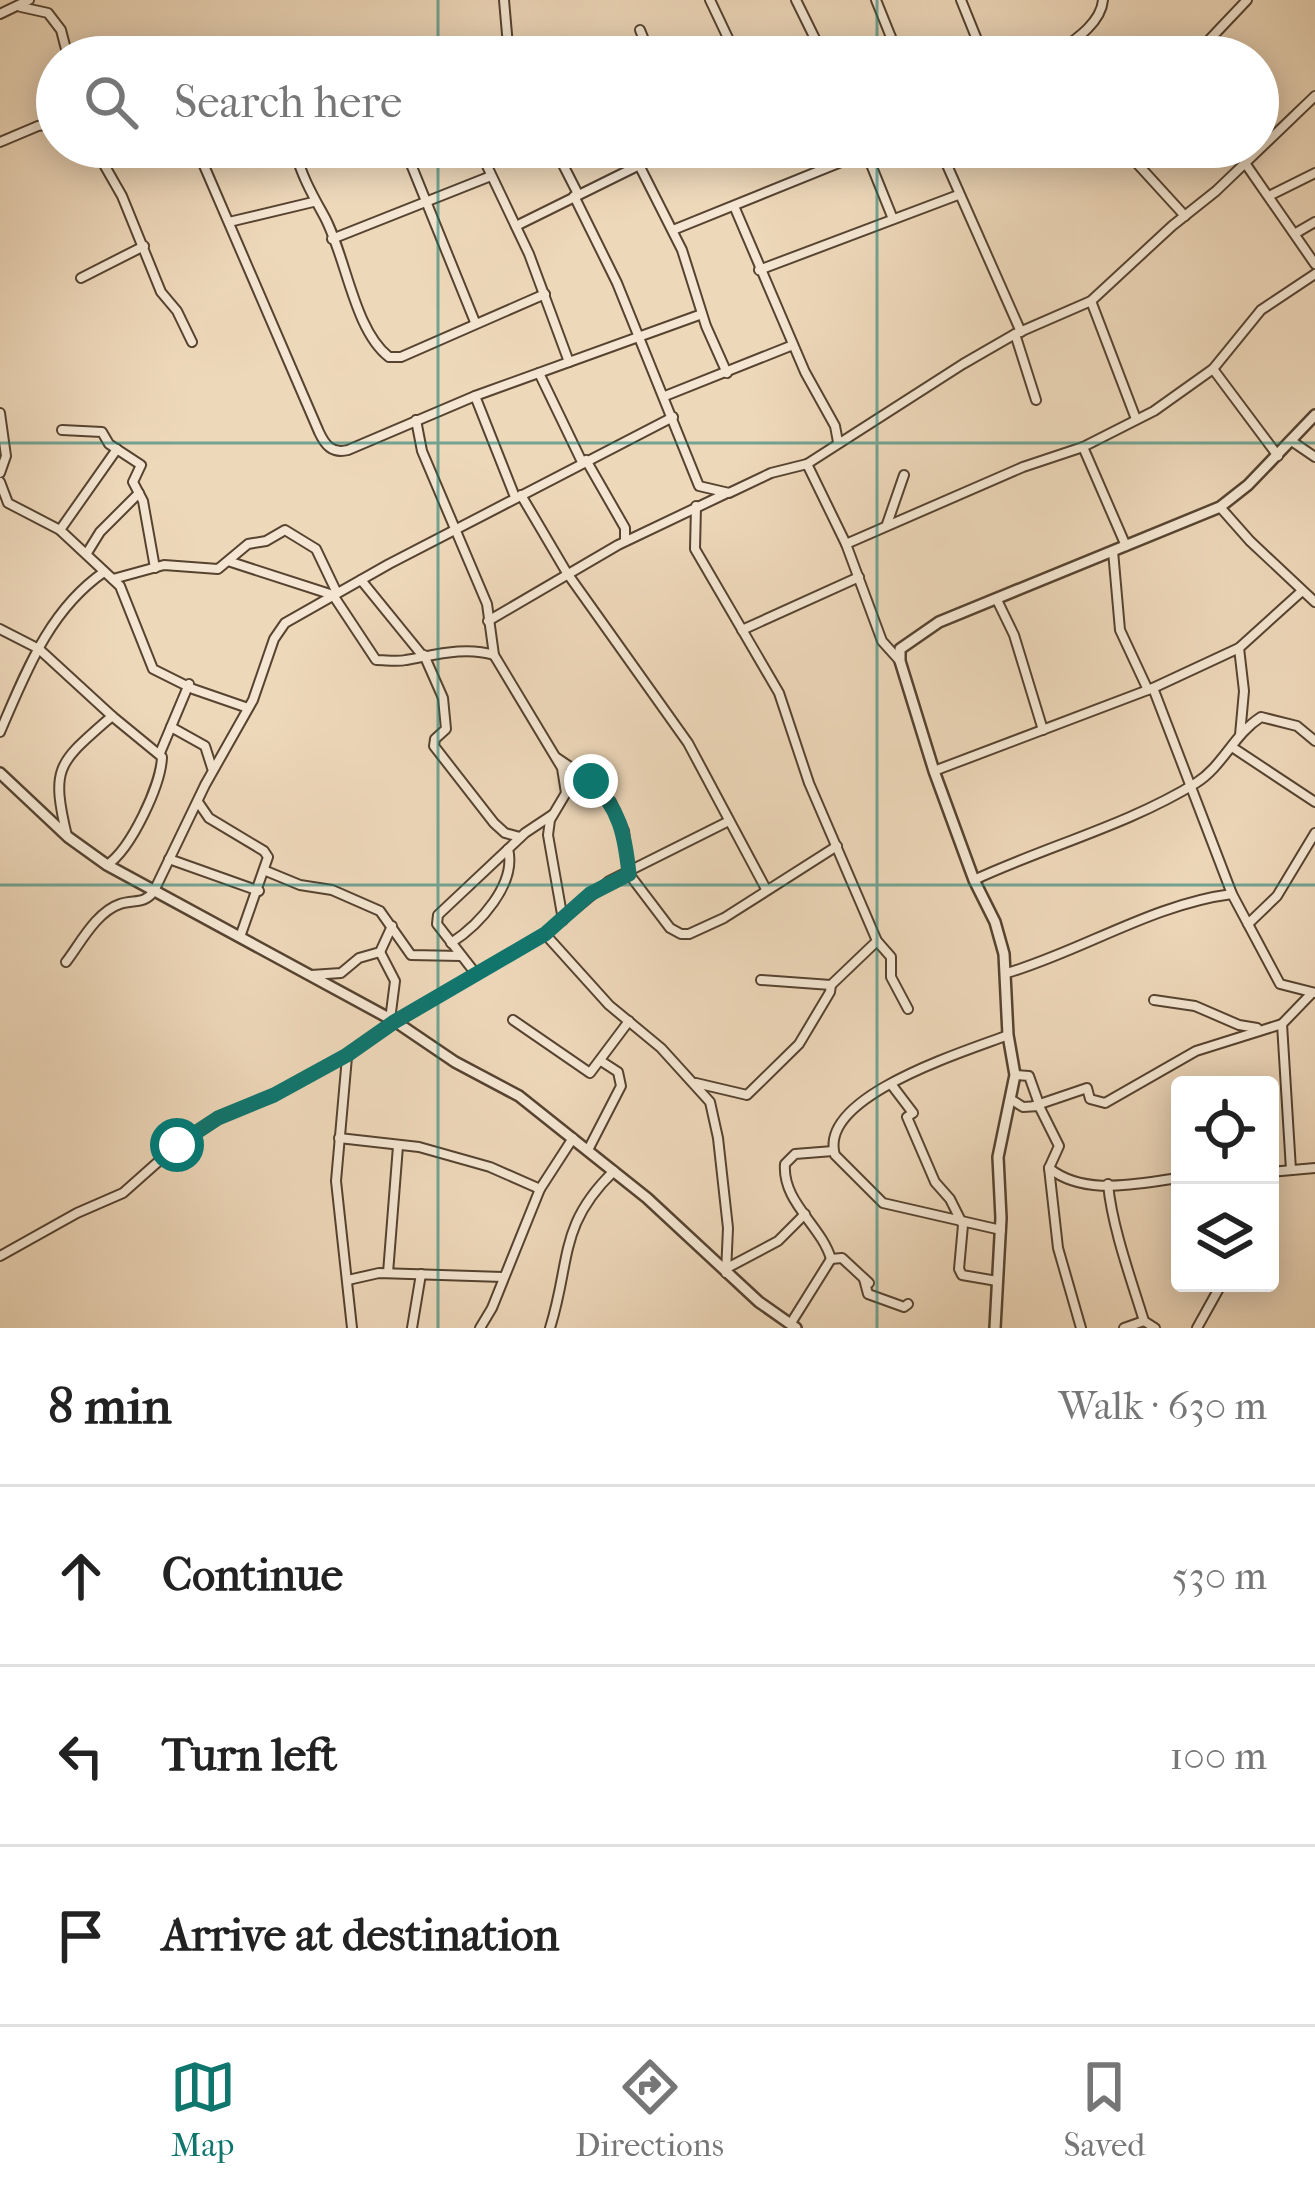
<!DOCTYPE html>
<html lang="en">
<head>
<meta charset="utf-8">
<style>
  body { margin:0; font-family:"IM FELL French Canon",serif; background:#f2f2f2; color:#222 }
  .controls { position:absolute; right:36px; bottom:36px; display:grid; overflow:hidden; border-radius:12px; box-shadow:0 6px 30px #0003 }
  .controls button { width:108px; height:108px; display:grid; place-items:center; padding:0; border:0; border-bottom:3px solid #e0e0e0; background:#fff; color:#222; font:60px sans-serif }
  .stop { position:absolute; width:36px; height:36px; margin:-27px; border:9px solid #0f766e; border-radius:50%; background:#fff }
  .stop.end { background:#0f766e; border-color:#fff; box-shadow:0 3px 12px #0008 }
  .list { margin:0; padding:0; list-style:none }
  h2 { display:flex; justify-content:space-between; align-items:center; height:156px; margin:0; padding:0 48px; font-size:51px }
  h2 small { font-size:39px; font-weight:400; color:#767676 }
  .list li { display:grid; grid-template-columns:78px 1fr auto; gap:36px; align-items:center; box-sizing:border-box; height:180px; padding:0 48px; border-top:3px solid #e0e0e0 }
  .list b { display:block; font-size:45px; white-space:nowrap }
  .list em { font-size:39px; font-style:normal; color:#767676 }
  .icon { flex:none; width:66px; height:66px; fill:none; stroke:currentColor; stroke-width:2; stroke-linecap:round; stroke-linejoin:round }
  .map { position:relative; flex:none; width:1315px; height:1328px; overflow:hidden }
  .search { position:absolute; background:#fff; box-shadow:0 6px 30px #0003; left:36px; right:36px; top:36px; height:132px; display:flex; align-items:center; gap:30px; box-sizing:border-box; padding:0 42px; border-radius:66px; color:#767676; font-size:45px }
  .sheet { height:696px; background:#fff }
  nav { display:flex; justify-content:space-around; align-items:center; box-sizing:border-box; height:168px; border-top:3px solid #e0e0e0; background:#fff; font-size:33px; color:#767676 }
  nav a { display:grid; justify-items:center; gap:6px }
  nav .on { color:#0f766e }
  .map>svg:first-child { display:block }
  .lines { fill:none; stroke-linecap:round; stroke-linejoin:round }
  .minor-casing { stroke:#564330; stroke-width:12 }
  .tertiary-casing { stroke:#564330; stroke-width:14 }
  .minor { stroke:#f4e6d2; stroke-width:8 }
  .tertiary { stroke:#f4e6d2; stroke-width:9 }
  .route { stroke:#0f766e; stroke-width:15 }
  .grid { fill:none; stroke:#0f766e; stroke-width:3; stroke-opacity:0.55 }
</style>
</head>
<body>
<div class="map">
<svg width="1315" height="1328" viewBox="0 0 1315 1328">
  <rect width="100%" height="100%" fill="#eed8ba"/>
  <filter id="stains"><feTurbulence type="fractalNoise" baseFrequency=".00167" numOctaves="4"/><feColorMatrix values="0 0 0 0 .2 0 0 0 0 .09 0 0 0 0 .02 0 0 0 .5 -.17"/></filter>
  <radialGradient id="worn" r=".72"><stop offset=".6" stop-color="#630" stop-opacity="0"/><stop offset="1" stop-color="#630" stop-opacity=".3"/></radialGradient>
  <g class="lines">
    <defs>
      <g id="minor">
        <polyline points="504,0 509,57"/>
        <polyline points="710,0 737,57"/>
        <polyline points="796,0 824,57"/>
        <polyline points="876,0 899,57"/>
        <polyline points="961,0 984,57"/>
        <polyline points="21,7 48,13 61,30 68,57"/>
        <polyline points="0,14 29,0"/>
        <polyline points="640,30 651,57"/>
        <polyline points="301,57 303,56"/>
        <path d="M1051,57C1070,43 1101,25 1103,0"/>
        <polyline points="1193,57 1247,0"/>
        <polyline points="0,142 38,126 57,123"/>
        <polyline points="94,147 122,196 161,292 177,311 192,342"/>
        <path d="M196,147L319,432C325,445 332,454 348,450L475,396L702,314"/>
        <path d="M293,147C303,177 308,187 323,214C346,254 353,329 389,357H401L545,294"/>
        <polyline points="404,147 475,322"/>
        <polyline points="478,147 529,254 569,362"/>
        <polyline points="554,147 578,194"/>
        <polyline points="864,147 893,219"/>
        <polyline points="939,147 1021,332"/>
        <polyline points="1122,147 1185,216"/>
        <polyline points="295,152 312,147"/>
        <polyline points="638,163 682,250 706,326 727,373"/>
        <polyline points="1245,163 1315,264"/>
        <polyline points="1271,195 1315,173"/>
        <polyline points="574,196 617,283 699,486 729,493 771,473 807,464 963,364 1015,334 1091,301 1172,226 1216,191 1315,96"/>
        <polyline points="734,206 805,372 835,426 838,442"/>
        <polyline points="229,222 313,202"/>
        <polyline points="516,226 676,147"/>
        <polyline points="673,230 866,152"/>
        <polyline points="1296,233 1315,222"/>
        <polyline points="332,239 491,176"/>
        <polyline points="759,270 958,195"/>
        <polyline points="81,278 144,246"/>
        <polyline points="1091,301 1136,419"/>
        <polyline points="1015,334 1036,400"/>
        <polyline points="1213,369 1278,456"/>
        <polyline points="539,373 582,462"/>
        <polyline points="475,396 515,497"/>
        <polyline points="665,396 793,345"/>
        <polyline points="0,413 6,456 0,473"/>
        <polyline points="416,420 422,451 487,604 494,655 562,768 566,793 550,820 548,835 563,920"/>
        <polyline points="62,430 102,432 109,444 141,465 133,482 143,501 155,568"/>
        <polyline points="1293,442 1315,457"/>
        <polyline points="1083,447 1126,546"/>
        <polyline points="586,460 625,528 625,541"/>
        <polyline points="807,464 846,544 882,641 900,661"/>
        <polyline points="0,482 8,503 60,530 120,586 153,669 193,689 248,708"/>
        <polyline points="521,495 567,573 688,743 766,889"/>
        <polyline points="696,506 695,549 779,693 809,783 877,941 891,957 891,977 908,1009"/>
        <polyline points="1220,507 1250,541 1315,602"/>
        <polyline points="887,524 904,475"/>
        <polyline points="60,530 117,449"/>
        <polyline points="846,544 1023,467 1083,447 1154,411 1213,369 1261,310 1315,274"/>
        <polyline points="1113,551 1120,630 1148,690"/>
        <polyline points="87,553 100,532 139,493"/>
        <path d="M231,562L333,595L376,660C386,660 397,662 406,660C435,655 465,646 494,655"/>
        <polyline points="113,579 164,565 218,569 248,544 266,541 285,530 316,549 337,593"/>
        <polyline points="361,580 422,655"/>
        <polyline points="997,600 1014,635 1043,730"/>
        <polyline points="488,621 618,545 725,494"/>
        <path d="M0,629L39,649L112,716L162,757C161,785 131,849 107,865"/>
        <polyline points="742,630 859,577"/>
        <polyline points="1239,648 1244,691 1240,735"/>
        <polyline points="424,655 443,698 446,729 435,739 434,746 494,823 505,833 520,837"/>
        <polyline points="1153,688 1239,648 1302,591"/>
        <polyline points="171,727 205,746 212,768"/>
        <path d="M0,732C26,672 49,610 104,572"/>
        <polyline points="1232,747 1315,802"/>
        <polyline points="160,753 189,684"/>
        <polyline points="557,758 591,781 611,802 624,831 629,874 670,928 681,934 689,934 724,918 837,846"/>
        <polyline points="934,771 1153,688 1232,894 1280,984 1315,993"/>
        <polyline points="198,802 209,818 264,851 268,857 240,937"/>
        <path d="M67,836C50,765 59,763 112,716"/>
        <polyline points="169,859 259,891"/>
        <polyline points="266,871 300,885 332,890 380,911 411,955 461,956"/>
        <path d="M974,880C1047,846 1128,825 1196,783C1223,766 1234,734 1261,717L1297,726L1315,741"/>
        <polyline points="1248,924 1277,896 1315,833"/>
        <polyline points="545,934 609,1005 661,1048 710,1102 718,1138 728,1228 726,1273"/>
        <path d="M451,943C479,925 517,884 508,849"/>
        <polyline points="380,952 395,981 390,1020"/>
        <path d="M66,962C80,944 96,912 120,904C134,899 144,905 154,891L205,785L253,700L274,639L285,623L389,564L673,417"/>
        <path d="M1007,973C1082,951 1153,904 1232,894"/>
        <polyline points="476,974 437,924 438,915 525,833 552,815"/>
        <polyline points="311,975 341,973 359,958 380,952 392,926"/>
        <polyline points="761,980 831,985"/>
        <polyline points="1154,1000 1195,1006 1239,1025 1257,1028"/>
        <polyline points="513,1020 590,1073 629,1021"/>
        <polyline points="394,1022 545,934 609,881 729,821"/>
        <polyline points="347,1057 336,1181 352,1328"/>
        <polyline points="1015,1075 1029,1076 1039,1104"/>
        <polyline points="696,1083 747,1095 799,1044 830,992 831,985 877,941"/>
        <polyline points="891,1084 913,1113 907,1117 935,1182 950,1199 963,1225 959,1269 962,1275 997,1281"/>
        <path d="M1012,1100L1023,1107L1039,1106L1059,1146L1049,1168C1085,1197 1138,1183 1180,1178"/>
        <polyline points="1034,1106 1087,1088 1090,1099 1105,1103 1196,1051 1282,1024"/>
        <polyline points="339,1138 419,1147 490,1167 540,1189 573,1138"/>
        <polyline points="588,1150 621,1086 618,1072 601,1061"/>
        <path d="M833,1151L795,1154L785,1164C782,1202 821,1225 831,1259L842,1258L869,1283"/>
        <polyline points="1049,1168 1058,1248 1081,1328"/>
        <polyline points="1291,1170 1282,1024 1312,993"/>
        <polyline points="1270,1172 1315,1168"/>
        <path d="M1108,1184C1112,1227 1131,1279 1144,1321L1155,1328"/>
        <path d="M1001,1230L883,1203L835,1155C817,1096 967,1051 1008,1035"/>
        <polyline points="0,1256 77,1213 123,1193 177,1145 218,1118 274,1095 347,1055 396,1022"/>
        <polyline points="729,1267 778,1241 805,1214"/>
        <polyline points="388,1273 398,1146"/>
        <polyline points="864,1279 868,1294 904,1307 908,1304"/>
        <polyline points="348,1280 379,1273 503,1277"/>
        <polyline points="791,1323 831,1259"/>
        <polyline points="412,1328 421,1274"/>
        <polyline points="480,1328 492,1308 540,1189"/>
        <path d="M550,1328C571,1261 558,1225 614,1171"/>
        <polyline points="1124,1328 1144,1321"/>
        <polyline points="1197,1328 1222,1283"/>
      </g>
      <g id="tertiary">
        <polyline points="0,773 68,837 107,865 396,1022 455,1062 519,1096 647,1198 759,1302 796,1328"/>
        <polyline points="995,1328 1001,1218 998,1157 1015,1075 1008,1035 1004,954 995,922 974,880 934,771 900,661 900,649 939,622 1220,507 1248,485 1315,415"/>
      </g>
    </defs>
    <use href="#minor" class="minor-casing"/>
    <use href="#tertiary" class="tertiary-casing"/>
    <use href="#minor" class="minor"/>
    <use href="#tertiary" class="tertiary"/>
  </g>
  <g class="lines">
    <path class="route" d="M177,1145L218,1118L274,1095L347,1055L394,1022L545,934L590,894L629,874C625,836 620,808 591,781"/>
  </g>
  <path class="grid" d="M438,0V57M877,0V57M438,147V1328M877,147V1328M0,443H1315M0,885H1315"/>
  <rect width="100%" height="100%" filter="url(#stains)"/>
  <rect width="100%" height="100%" fill="url(#worn)"/>
</svg>
<div class="controls">
<button><svg class="icon" aria-label="locate" viewBox="0 0 24 24"><circle cx="12" cy="12" r="6"/><path d="M12 2v4M12 18v4M2 12h4M18 12h4"/></svg></button>
<button><svg class="icon" aria-label="layers" viewBox="0 0 24 24"><path d="M12 4l9 5-9 5-9-5zM3 14l9 5 9-5"/></svg></button>
</div>
<div class="stop" style="left:177px;top:1145px"></div>
<div class="stop end" style="left:591px;top:781px"></div>
<div class="search"><svg class="icon" aria-label="search" viewBox="0 0 24 24"><circle cx="10" cy="10" r="6"/><path d="M15 15l6 6"/></svg>Search here</div>
</div>
<section class="sheet">
<h2>8 min<small>Walk · 630 m</small></h2>
<ul class="list">
<li><svg class="icon" aria-label="ahead" viewBox="0 0 24 24"><path d="M12 20V5M6 11l6-6 6 6"/></svg><div><b>Continue</b></div><em>530 m</em></li>
<li><svg class="icon" aria-label="left" viewBox="0 0 24 24"><path d="M17 20v-9H6M10 6l-5 5 5 5"/></svg><div><b>Turn left</b></div><em>100 m</em></li>
<li><svg class="icon" aria-label="arrive" viewBox="0 0 24 24"><path d="M6 21V4h12l-3 4 3 4H6"/></svg><div><b>Arrive at destination</b></div></li>
</ul>
</section>
<nav>
<a class="on"><svg class="icon" aria-label="map" viewBox="0 0 24 24"><path d="M3 6l6-2 6 2 6-2v14l-6 2-6-2-6 2zM9 4v14M15 6v14"/></svg>Map</a>
<a><svg class="icon" aria-label="directions" viewBox="0 0 24 24"><path d="M12 3l9 9-9 9-9-9zM9 14v-3h6M13 9l2 2-2 2"/></svg>Directions</a>
<a><svg class="icon" aria-label="saved" viewBox="0 0 24 24"><path d="M7 4h10v16l-5-4-5 4z"/></svg>Saved</a>
</nav>
</body>
</html>
